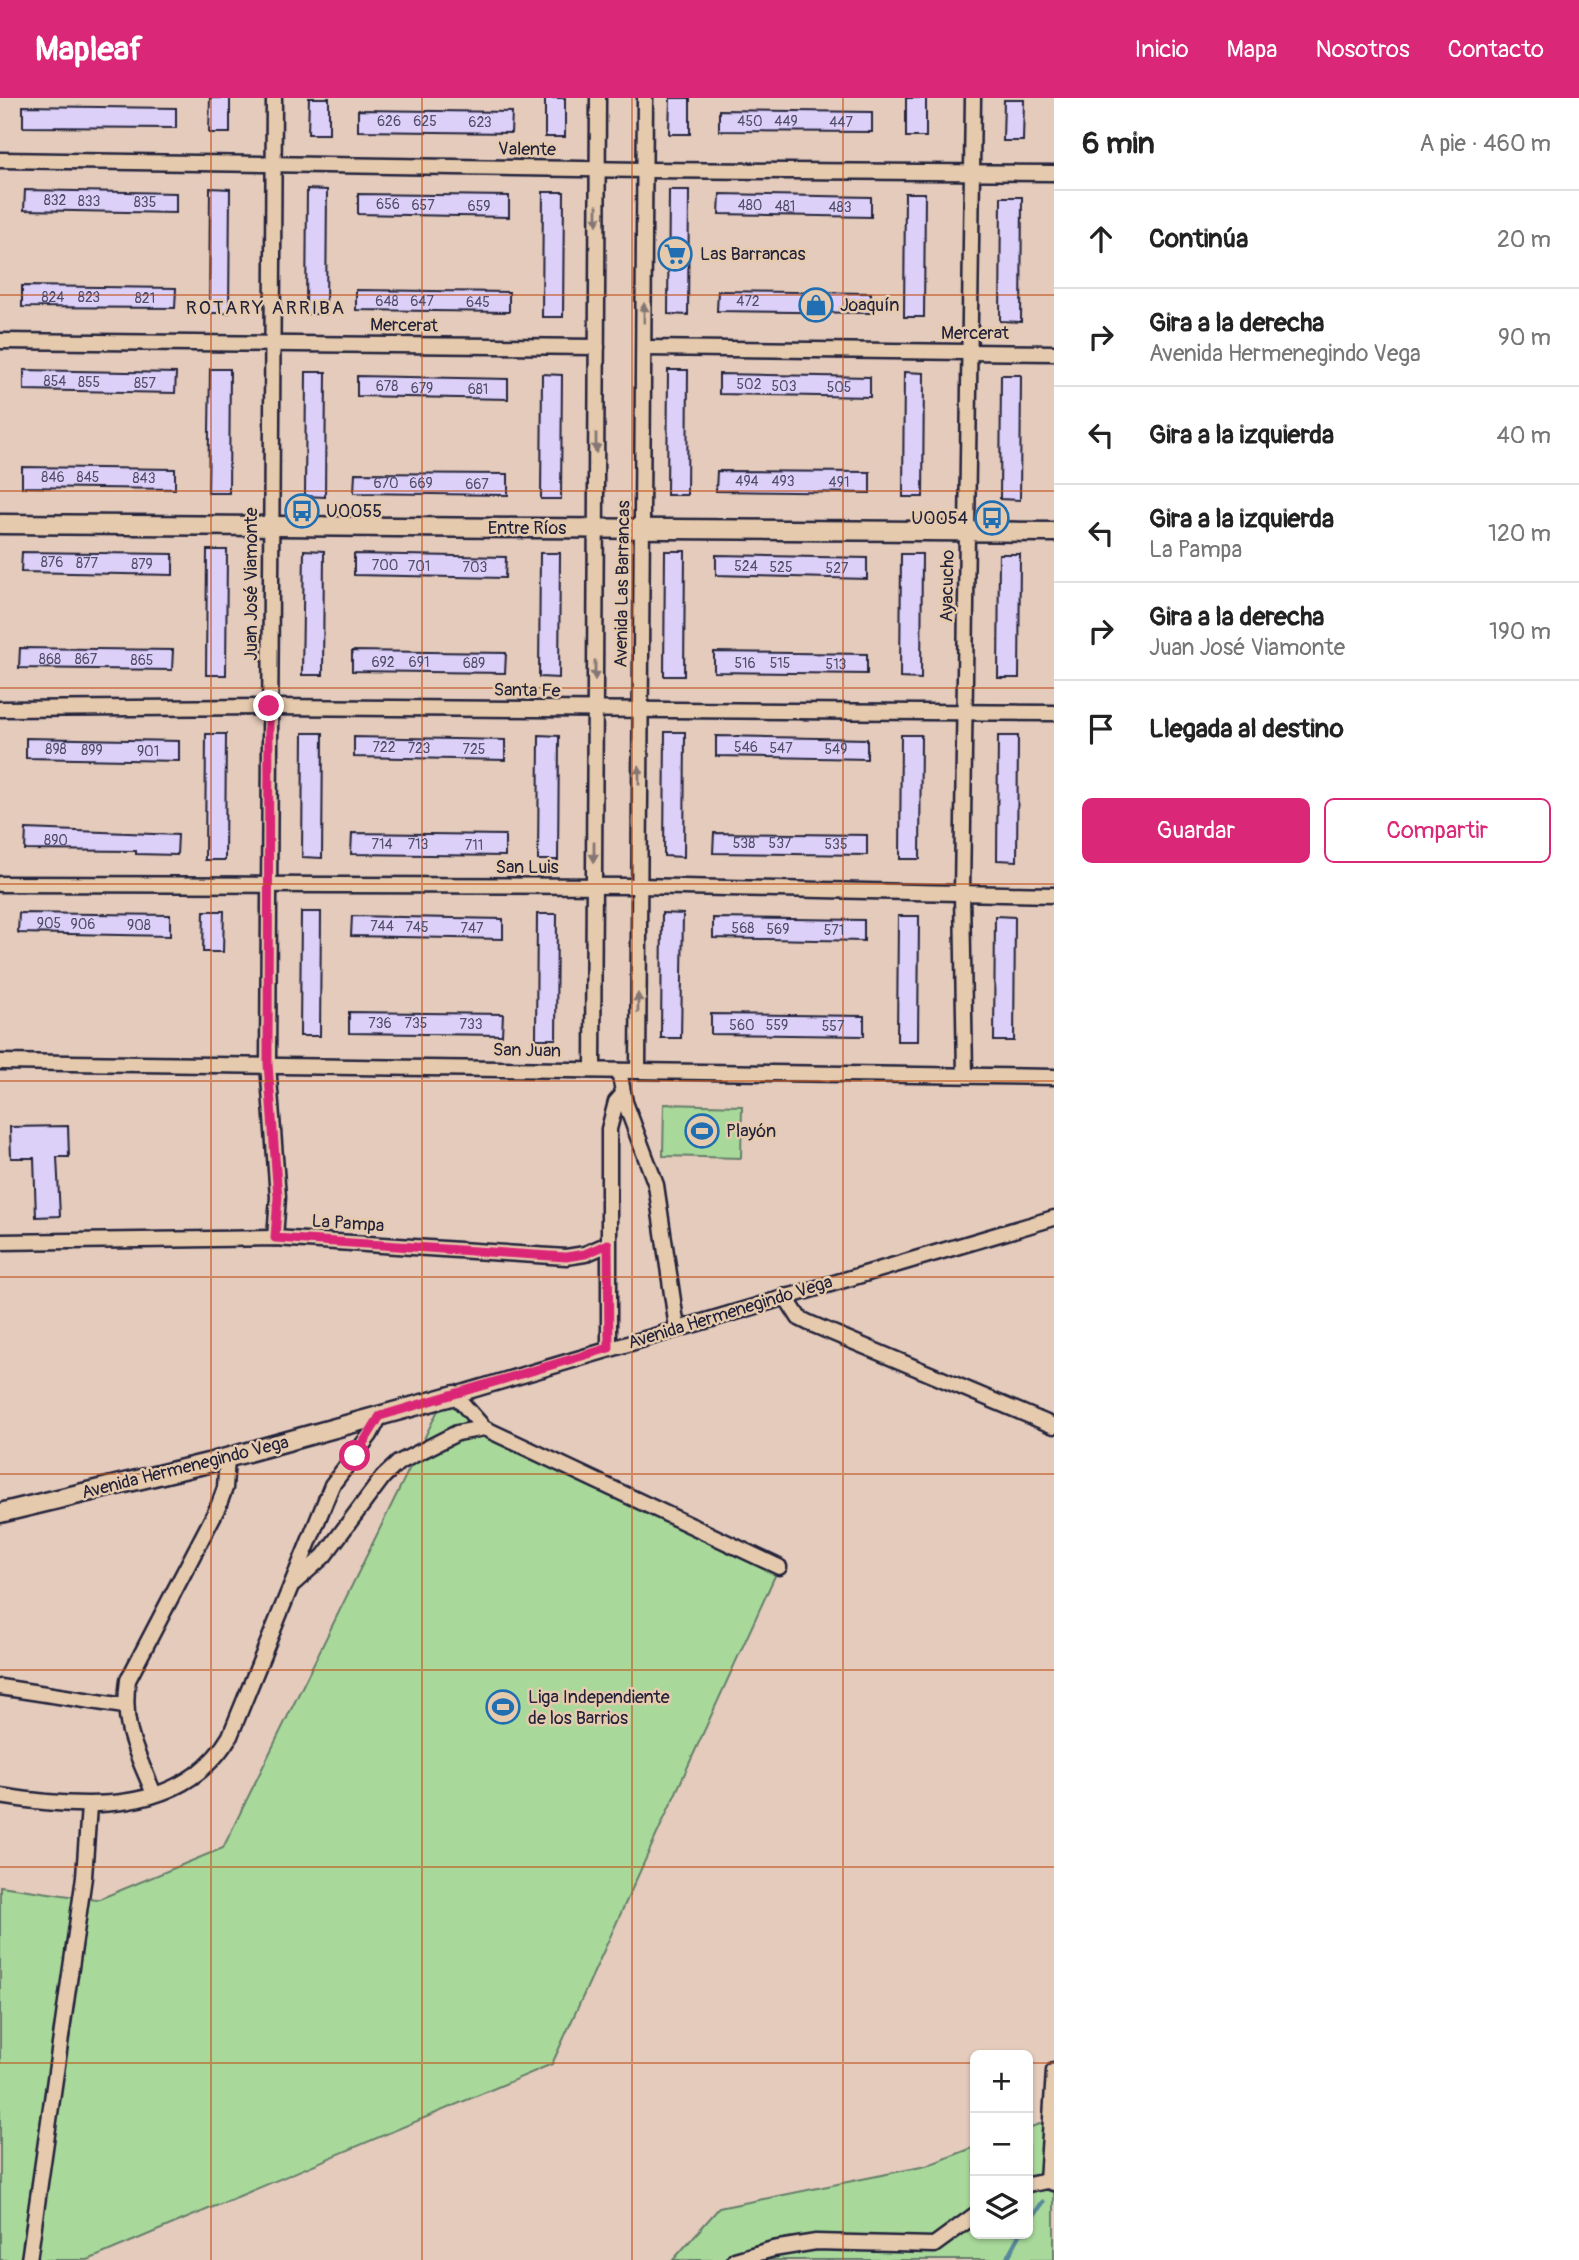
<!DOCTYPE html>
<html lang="es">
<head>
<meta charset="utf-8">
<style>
  body { margin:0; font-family:Pangolin,sans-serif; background:#f2f2f2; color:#222 }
  .controls { position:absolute; right:21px; bottom:21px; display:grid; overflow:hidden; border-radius:10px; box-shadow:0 2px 5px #0004 }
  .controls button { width:63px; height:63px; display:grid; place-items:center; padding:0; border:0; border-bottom:2px solid #e0e0e0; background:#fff; color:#222; font:35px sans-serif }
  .stop { position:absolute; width:21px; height:21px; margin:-16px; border:5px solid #db2777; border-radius:50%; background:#fff }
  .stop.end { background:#db2777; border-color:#fff; box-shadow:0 2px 7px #0008 }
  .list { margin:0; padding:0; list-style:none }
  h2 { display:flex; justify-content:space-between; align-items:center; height:91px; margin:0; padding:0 28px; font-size:30px }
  h2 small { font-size:23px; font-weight:400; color:#767676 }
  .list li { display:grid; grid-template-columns:46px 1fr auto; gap:21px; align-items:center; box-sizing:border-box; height:98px; padding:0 28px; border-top:2px solid #e0e0e0 }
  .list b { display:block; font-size:26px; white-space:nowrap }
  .list p { margin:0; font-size:23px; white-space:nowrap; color:#767676 }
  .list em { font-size:23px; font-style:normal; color:#767676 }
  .actions { display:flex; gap:14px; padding:21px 28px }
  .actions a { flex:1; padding:16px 0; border:2px solid #db2777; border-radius:10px; text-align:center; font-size:24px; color:#db2777 }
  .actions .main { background:#db2777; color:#fff }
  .icon { flex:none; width:38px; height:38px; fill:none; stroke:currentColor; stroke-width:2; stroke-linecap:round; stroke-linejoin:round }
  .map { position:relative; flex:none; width:1054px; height:2162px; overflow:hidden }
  header { display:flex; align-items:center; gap:42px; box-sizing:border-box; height:98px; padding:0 35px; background:#db2777; color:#fff }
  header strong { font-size:33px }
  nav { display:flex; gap:38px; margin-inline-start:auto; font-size:24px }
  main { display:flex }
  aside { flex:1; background:#fff }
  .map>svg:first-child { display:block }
  .green { fill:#a8d99a; stroke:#657e6a; stroke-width:2 }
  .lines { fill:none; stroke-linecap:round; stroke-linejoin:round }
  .stream { stroke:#59899b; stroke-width:5 }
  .building { fill:#ddd0f8; stroke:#22223b; stroke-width:2 }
  .minor-casing { stroke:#22223b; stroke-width:19 }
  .tertiary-casing { stroke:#22223b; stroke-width:23 }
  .minor { stroke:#e6caad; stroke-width:14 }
  .tertiary { stroke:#e6caad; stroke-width:18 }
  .oneway { fill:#847674 }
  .route { stroke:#db2777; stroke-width:9 }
  .grid { fill:none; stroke:#c04e15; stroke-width:2; stroke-opacity:0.55 }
  .labels { text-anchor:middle; stroke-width:5; stroke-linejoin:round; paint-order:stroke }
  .number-label { font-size:14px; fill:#514e6a }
  .street-label { font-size:18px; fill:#22223b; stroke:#e6caad }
  .poi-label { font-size:18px; fill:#22223b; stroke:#e6caad; text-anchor:start }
  .neighbourhood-label { font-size:19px; letter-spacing:2px; fill:#22223b; stroke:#e6caad }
</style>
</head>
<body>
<header>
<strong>Mapleaf</strong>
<nav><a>Inicio</a><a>Mapa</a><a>Nosotros</a><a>Contacto</a></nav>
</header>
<main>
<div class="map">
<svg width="1054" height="2162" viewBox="0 0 1054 2162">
  <rect width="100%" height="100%" fill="#e4cbbc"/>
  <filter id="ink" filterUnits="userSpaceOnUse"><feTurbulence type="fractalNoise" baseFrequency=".0143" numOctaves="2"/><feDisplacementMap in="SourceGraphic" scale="14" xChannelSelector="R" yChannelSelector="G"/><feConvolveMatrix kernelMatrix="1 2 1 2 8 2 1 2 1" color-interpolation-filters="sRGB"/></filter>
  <g filter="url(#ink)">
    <g class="green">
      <polygon points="664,1006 742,1008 741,1060 663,1058"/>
      <polygon points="455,1297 470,1316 779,1469 552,1966 88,2162 0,2162 0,1788 97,1802 223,1750 444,1300"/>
      <polygon points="1054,2021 1054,2162 673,2162 719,2110 926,2068 975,2049 975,2136 1028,2136 1028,2030"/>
    </g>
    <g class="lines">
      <g class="stream">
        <polyline points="1028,2125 1043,2104"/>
        <polyline points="1006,2162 1020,2136"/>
      </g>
    </g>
    <g class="building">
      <polygon points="210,0 230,0 230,35 209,35"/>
      <polygon points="309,0 329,0 329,36 308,36"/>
      <rect x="545" y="0" width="20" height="39"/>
      <polygon points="670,0 690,0 690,36 669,36"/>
      <rect x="906" y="0" width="20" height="39"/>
      <polygon points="1004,2 1024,2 1023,43 1003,43"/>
      <polygon points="23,8 176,10 176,30 23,29"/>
      <polygon points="358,12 512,14 511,35 358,33"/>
      <polygon points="719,12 872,14 872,34 719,33"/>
      <polygon points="210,90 230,91 229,215 209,215"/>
      <polygon points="307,91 327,92 326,216 306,216"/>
      <polygon points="25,92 176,95 176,115 24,112"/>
      <polygon points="669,92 689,92 688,217 668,216"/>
      <polygon points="543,94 564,94 563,219 542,219"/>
      <polygon points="905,95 925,95 924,219 904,219"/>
      <polygon points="358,96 509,98 509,119 358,116"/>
      <polygon points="720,96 871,99 871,119 719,116"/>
      <polygon points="1001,99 1022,99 1021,224 1000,223"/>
      <polygon points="22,188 176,190 175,210 22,209"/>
      <polygon points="356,192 509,194 509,214 356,212"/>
      <polygon points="718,193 871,195 870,215 717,213"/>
      <polygon points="210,271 230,271 229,395 208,395"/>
      <polygon points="24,272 176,275 175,295 24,292"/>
      <polygon points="668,272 688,272 687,397 667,397"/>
      <polygon points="306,274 326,274 325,399 305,398"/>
      <polygon points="904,274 924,275 923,399 903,399"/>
      <polygon points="542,276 562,277 561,401 541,401"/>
      <polygon points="719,276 870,279 870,299 719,296"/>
      <polygon points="1001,277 1021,277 1020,402 1000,401"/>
      <polygon points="357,278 508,281 508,301 357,298"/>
      <polygon points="22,369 175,371 175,391 22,389"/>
      <polygon points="717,373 870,374 870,395 716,393"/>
      <polygon points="355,375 508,376 508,397 354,395"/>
      <polygon points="207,452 227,452 226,577 206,577"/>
      <polygon points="304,452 324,453 323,577 302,577"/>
      <polygon points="665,453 685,453 684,578 664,578"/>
      <polygon points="22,454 173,456 173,477 21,474"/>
      <polygon points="540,455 560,455 559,580 539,579"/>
      <polygon points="354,456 506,459 505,480 354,477"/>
      <polygon points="901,456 922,456 921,581 900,580"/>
      <polygon points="999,456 1020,456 1019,580 998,580"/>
      <polygon points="716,457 867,460 867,481 716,477"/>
      <polygon points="20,550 173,552 172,572 19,570"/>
      <polygon points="352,553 506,555 505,575 352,573"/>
      <polygon points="714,554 867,556 867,576 714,574"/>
      <polygon points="665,634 685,634 684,759 664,758"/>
      <polygon points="303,635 323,635 322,760 302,759"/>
      <polygon points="206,636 226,636 225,762 205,762"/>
      <polygon points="539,637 559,638 558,762 538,762"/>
      <polygon points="901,637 921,637 920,761 900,761"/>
      <polygon points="716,638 867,641 867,661 716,658"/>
      <polygon points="998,638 1018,638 1017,763 997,762"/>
      <polygon points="354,639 505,642 505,662 354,659"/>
      <polygon points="26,640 179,643 179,663 26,660"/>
      <polygon points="26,731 178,737 177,757 136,756 136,753 25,752"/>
      <polygon points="352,735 505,737 505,758 351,756"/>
      <polygon points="714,735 867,737 867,757 713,755"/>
      <polygon points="204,813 224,813 223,854 203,854"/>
      <polygon points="301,814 321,814 320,938 300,938"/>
      <polygon points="19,815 170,817 170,838 18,835"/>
      <polygon points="662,815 683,816 681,940 661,940"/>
      <polygon points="537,816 557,816 556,941 536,941"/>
      <polygon points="352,818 503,821 503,841 351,838"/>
      <polygon points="898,818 919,818 918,943 897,943"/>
      <polygon points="995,818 1015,819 1014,943 994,943"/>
      <polygon points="713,820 864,822 864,843 713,840"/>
      <polygon points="349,914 503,916 502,937 349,935"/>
      <polygon points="711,916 864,918 864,938 711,936"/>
      <polygon points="68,1028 69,1059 57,1059 60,1118 36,1119 34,1060 11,1060 10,1029"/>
    </g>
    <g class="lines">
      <defs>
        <g id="minor">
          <polyline points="274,0 268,966 278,1099 275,1140"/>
          <polyline points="0,62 645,72 1054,75"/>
          <polyline points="0,243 597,249"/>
          <polyline points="644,250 1054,255"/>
          <polyline points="0,611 269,609 1054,615"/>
          <polyline points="0,786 638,788 1054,797"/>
          <polyline points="0,964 1054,979"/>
          <polyline points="593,972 598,0"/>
          <polyline points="619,973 625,1004 656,1087 677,1230"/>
          <polyline points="638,973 645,0"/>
          <polyline points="965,977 962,796 973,0"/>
          <polyline points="0,1144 275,1140 566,1159 585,1156 608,1146"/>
          <polyline points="785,1198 799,1220 809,1225 1054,1328"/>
          <polyline points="609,1250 609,1031 616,1004 623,996"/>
          <polyline points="779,1469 484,1330 455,1297 1054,1120"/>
          <polyline points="294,1485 324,1458 383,1379 398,1365 457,1335 484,1330"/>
          <polyline points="0,1589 124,1608"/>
          <path d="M154,1696C137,1654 121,1630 128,1582L218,1409L225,1390L227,1360"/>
          <path d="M0,1698C81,1711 182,1719 230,1638L332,1387L370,1337L380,1318"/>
          <polyline points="1047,2083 1054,1973"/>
          <polyline points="1028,2087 1047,2083 1054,2085"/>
          <polyline points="29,2162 84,1779 89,1708"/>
          <polyline points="735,2162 773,2151 816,2144 934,2147 975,2117"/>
        </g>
        <g id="tertiary">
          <polyline points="0,426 1054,434"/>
          <polyline points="0,1415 208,1365 455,1297"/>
        </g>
      </defs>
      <use href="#minor" class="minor-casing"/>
      <use href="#tertiary" class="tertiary-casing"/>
      <use href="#minor" class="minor"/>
      <use href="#tertiary" class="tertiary"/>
    </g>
    <defs><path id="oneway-solid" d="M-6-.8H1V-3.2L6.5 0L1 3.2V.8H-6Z" transform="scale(1.75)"/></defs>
    <g class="oneway">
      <use href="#oneway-solid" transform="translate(597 117) rotate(90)"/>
      <use href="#oneway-solid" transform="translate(644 215) rotate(-90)"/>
      <use href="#oneway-solid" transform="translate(596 345) rotate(90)"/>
      <use href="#oneway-solid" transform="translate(595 572) rotate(90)"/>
      <use href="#oneway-solid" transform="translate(639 677) rotate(-90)"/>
      <use href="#oneway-solid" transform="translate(594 754) rotate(90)"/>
      <use href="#oneway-solid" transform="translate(638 905) rotate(-90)"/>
    </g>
  </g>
  <g class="lines" filter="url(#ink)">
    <polyline class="route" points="269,608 268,966 278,1099 275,1140 566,1159 585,1156 608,1146 609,1250 380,1318 355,1358"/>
  </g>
  <path class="grid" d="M211,0V2162M422,0V2162M632,0V2162M843,0V2162M0,197H1054M0,393H1054M0,590H1054M0,786H1054M0,983H1054M0,1179H1054M0,1376H1054M0,1572H1054M0,1769H1054M0,1965H975M1028,1965H1054"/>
  <defs>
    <symbol id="supermarket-ring" viewBox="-11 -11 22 22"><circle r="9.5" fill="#e6caad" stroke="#1f6fb2" stroke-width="1.5"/><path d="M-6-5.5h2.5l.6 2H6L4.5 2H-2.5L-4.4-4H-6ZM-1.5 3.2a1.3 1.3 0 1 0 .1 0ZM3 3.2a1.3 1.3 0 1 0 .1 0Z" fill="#1f6fb2"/></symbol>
    <symbol id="shop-ring" viewBox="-11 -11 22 22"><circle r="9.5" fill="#e6caad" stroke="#1f6fb2" stroke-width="1.5"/><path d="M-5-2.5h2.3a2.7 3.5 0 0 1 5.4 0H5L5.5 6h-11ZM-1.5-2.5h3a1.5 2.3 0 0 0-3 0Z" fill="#1f6fb2"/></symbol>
    <symbol id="bus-ring" viewBox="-11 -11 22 22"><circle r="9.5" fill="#e6caad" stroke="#1f6fb2" stroke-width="1.5"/><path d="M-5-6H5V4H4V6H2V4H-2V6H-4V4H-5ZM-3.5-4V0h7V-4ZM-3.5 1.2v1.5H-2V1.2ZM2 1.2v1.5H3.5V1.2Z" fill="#1f6fb2"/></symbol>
    <symbol id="stadium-ring" viewBox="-11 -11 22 22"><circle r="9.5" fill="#e6caad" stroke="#1f6fb2" stroke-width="1.5"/><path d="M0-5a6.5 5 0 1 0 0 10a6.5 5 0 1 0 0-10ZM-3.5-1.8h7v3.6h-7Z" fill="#1f6fb2"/></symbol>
  </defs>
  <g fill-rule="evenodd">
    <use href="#supermarket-ring" x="656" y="137" width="38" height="38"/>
    <use href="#shop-ring" x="797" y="188" width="38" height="38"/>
    <use href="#bus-ring" x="283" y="394" width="38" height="38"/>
    <use href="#bus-ring" x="973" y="401" width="38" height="38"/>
    <use href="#stadium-ring" x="683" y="1014" width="38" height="38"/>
    <use href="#stadium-ring" x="484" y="1590" width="38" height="38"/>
  </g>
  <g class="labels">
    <g class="number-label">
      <text x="389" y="28">626</text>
      <text x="425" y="28">625</text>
      <text x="750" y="28">450</text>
      <text x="786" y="28">449</text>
      <text x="480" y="29">623</text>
      <text x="841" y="29">447</text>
      <text x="55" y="107">832</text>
      <text x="89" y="108">833</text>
      <text x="145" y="109">835</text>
      <text x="388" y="111">656</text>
      <text x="423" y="112">657</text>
      <text x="750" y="112">480</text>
      <text x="479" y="113">659</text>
      <text x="785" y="113">481</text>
      <text x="840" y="114">483</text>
      <text x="53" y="204">824</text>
      <text x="89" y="204">823</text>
      <text x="145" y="205">821</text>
      <text x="387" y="208">648</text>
      <text x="422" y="208">647</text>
      <text x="748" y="208">472</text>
      <text x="478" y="209">645</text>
      <text x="55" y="288">854</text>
      <text x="89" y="289">855</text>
      <text x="145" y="290">857</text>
      <text x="749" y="291">502</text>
      <text x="387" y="293">678</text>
      <text x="784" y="293">503</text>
      <text x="839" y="294">505</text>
      <text x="422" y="295">679</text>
      <text x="478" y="296">681</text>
      <text x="53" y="384">846</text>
      <text x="88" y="384">845</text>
      <text x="144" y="385">843</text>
      <text x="747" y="388">494</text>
      <text x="783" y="388">493</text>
      <text x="839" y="389">491</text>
      <text x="386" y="390">670</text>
      <text x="421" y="390">669</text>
      <text x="477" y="391">667</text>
      <text x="52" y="469">876</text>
      <text x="87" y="470">877</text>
      <text x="142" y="471">879</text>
      <text x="385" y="472">700</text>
      <text x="419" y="473">701</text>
      <text x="746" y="473">524</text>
      <text x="475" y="474">703</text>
      <text x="781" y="474">525</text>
      <text x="837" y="475">527</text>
      <text x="50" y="566">868</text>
      <text x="86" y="566">867</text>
      <text x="142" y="567">865</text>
      <text x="383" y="569">692</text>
      <text x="419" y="569">691</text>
      <text x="474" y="570">689</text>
      <text x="745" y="570">516</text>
      <text x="780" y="570">515</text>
      <text x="836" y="571">513</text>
      <text x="384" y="654">722</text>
      <text x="746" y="654">546</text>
      <text x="419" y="655">723</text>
      <text x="781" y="655">547</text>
      <text x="56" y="656">898</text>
      <text x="474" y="656">725</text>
      <text x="836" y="656">549</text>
      <text x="92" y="657">899</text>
      <text x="148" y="658">901</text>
      <text x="56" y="747">890</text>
      <text x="744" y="750">538</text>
      <text x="780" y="750">537</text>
      <text x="382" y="751">714</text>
      <text x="418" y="751">713</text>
      <text x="836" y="751">535</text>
      <text x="474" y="752">711</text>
      <text x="49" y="830">905</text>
      <text x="83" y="831">906</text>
      <text x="139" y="832">908</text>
      <text x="382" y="833">744</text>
      <text x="417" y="834">745</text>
      <text x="472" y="835">747</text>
      <text x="743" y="835">568</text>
      <text x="778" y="836">569</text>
      <text x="834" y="837">571</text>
      <text x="380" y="930">736</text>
      <text x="416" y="930">735</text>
      <text x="471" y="931">733</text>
      <text x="742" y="932">560</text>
      <text x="777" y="932">559</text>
      <text x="833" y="933">557</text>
    </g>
    <g class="street-label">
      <text transform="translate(527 51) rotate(1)" y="6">Valente</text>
      <text transform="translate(404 227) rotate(1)" y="6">Mercerat</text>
      <text x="975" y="241">Mercerat</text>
      <text x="527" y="436">Entre Ríos</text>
      <text transform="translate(251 486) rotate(-90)" y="6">Juan José Viamonte</text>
      <text transform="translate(622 486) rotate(-89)" y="6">Avenida Las Barrancas</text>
      <text transform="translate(947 488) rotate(-89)" y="6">Ayacucho</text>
      <text transform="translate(527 592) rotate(1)" y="6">Santa Fe</text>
      <text x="527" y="775">San Luis</text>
      <text transform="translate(527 952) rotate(1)" y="6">San Juan</text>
      <text transform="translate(348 1125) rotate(4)" y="6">La Pampa</text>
      <text transform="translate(730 1214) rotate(-17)" y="6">Avenida Hermenegindo Vega</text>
      <text transform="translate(185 1369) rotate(-14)" y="6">Avenida Hermenegindo Vega</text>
    </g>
    <g class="poi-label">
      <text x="700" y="162">Las Barrancas</text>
      <text x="840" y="213">Joaquín</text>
      <text x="326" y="419">U0055</text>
      <text x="968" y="426" text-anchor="end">U0054</text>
      <text x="726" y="1039">Playón</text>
      <text x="528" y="1605">Liga Independiente<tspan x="528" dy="21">de los Barrios</tspan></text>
    </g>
    <g class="neighbourhood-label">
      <text x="266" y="216">ROTARY ARRIBA</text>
    </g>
  </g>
</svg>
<div class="controls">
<button>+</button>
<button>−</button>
<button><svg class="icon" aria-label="layers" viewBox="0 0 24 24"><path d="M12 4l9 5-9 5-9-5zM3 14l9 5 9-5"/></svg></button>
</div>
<div class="stop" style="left:355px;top:1358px"></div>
<div class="stop end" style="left:269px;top:608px"></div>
</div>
<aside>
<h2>6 min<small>A pie · 460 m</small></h2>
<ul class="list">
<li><svg class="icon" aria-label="ahead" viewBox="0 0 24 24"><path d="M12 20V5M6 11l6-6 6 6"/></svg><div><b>Continúa</b></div><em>20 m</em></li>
<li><svg class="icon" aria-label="right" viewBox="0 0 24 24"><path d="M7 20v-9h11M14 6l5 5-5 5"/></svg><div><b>Gira a la derecha</b><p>Avenida Hermenegindo Vega</p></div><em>90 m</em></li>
<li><svg class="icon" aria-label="left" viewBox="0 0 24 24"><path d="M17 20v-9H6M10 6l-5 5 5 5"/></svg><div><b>Gira a la izquierda</b></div><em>40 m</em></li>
<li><svg class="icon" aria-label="left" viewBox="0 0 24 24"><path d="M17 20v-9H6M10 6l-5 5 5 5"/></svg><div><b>Gira a la izquierda</b><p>La Pampa</p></div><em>120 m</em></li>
<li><svg class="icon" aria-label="right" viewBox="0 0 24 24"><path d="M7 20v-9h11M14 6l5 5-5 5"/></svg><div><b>Gira a la derecha</b><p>Juan José Viamonte</p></div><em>190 m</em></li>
<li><svg class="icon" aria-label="arrive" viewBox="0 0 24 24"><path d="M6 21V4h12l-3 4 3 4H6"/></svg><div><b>Llegada al destino</b></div></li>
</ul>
<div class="actions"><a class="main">Guardar</a><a>Compartir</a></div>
</aside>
</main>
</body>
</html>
